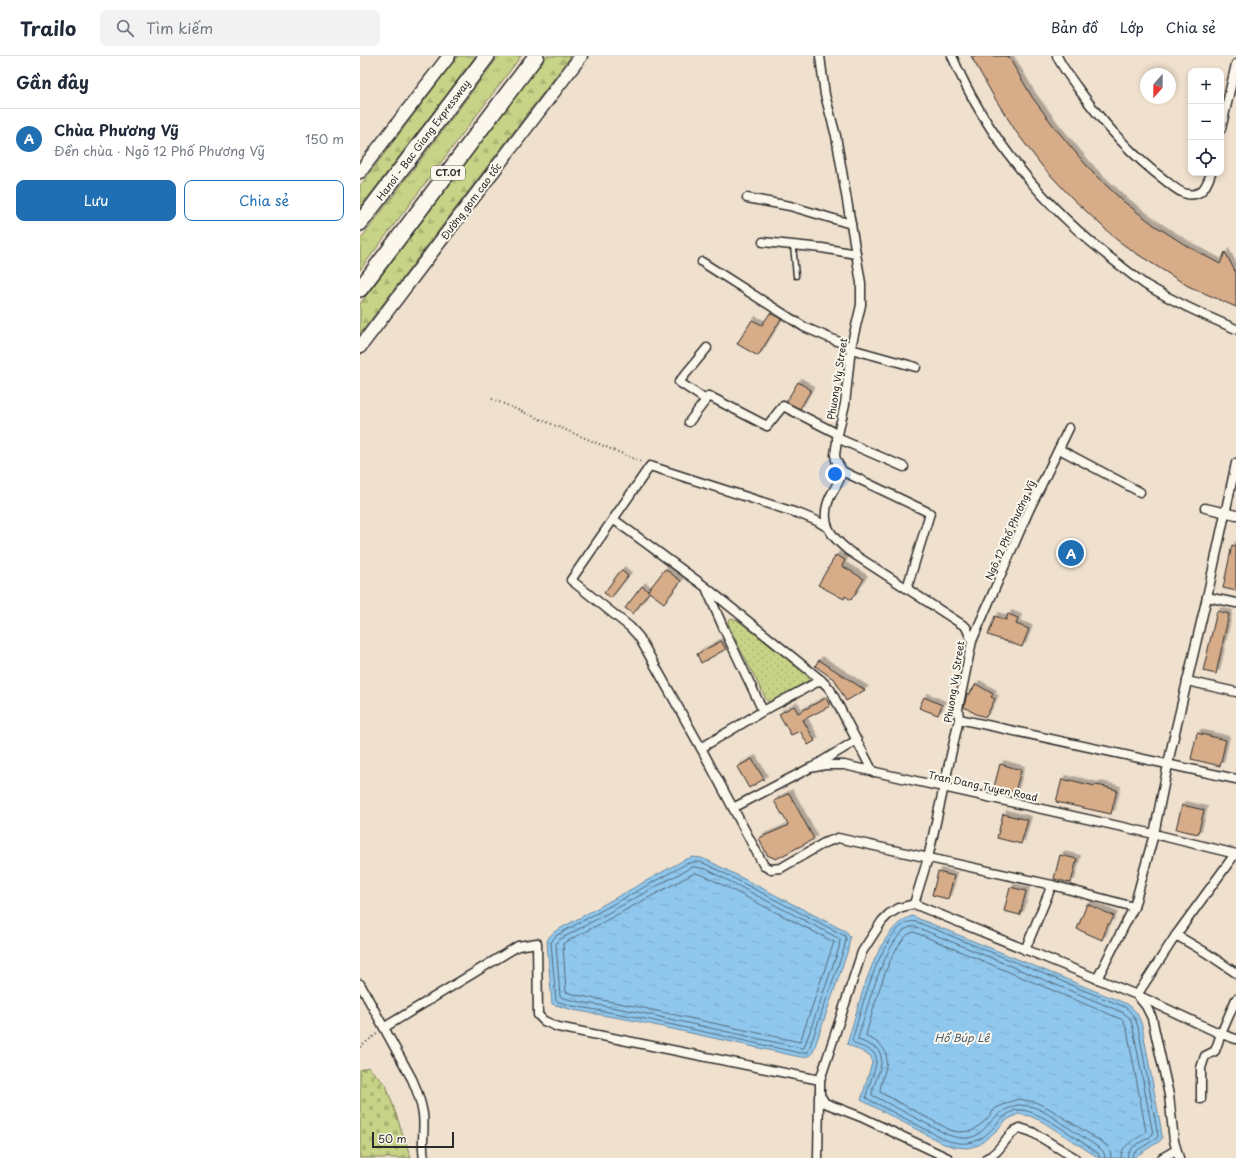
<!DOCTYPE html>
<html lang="vi">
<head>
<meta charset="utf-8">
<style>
  body { margin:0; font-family:"Playpen Sans",sans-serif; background:#f2f2f3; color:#1f2937 }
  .controls { position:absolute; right:12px; top:12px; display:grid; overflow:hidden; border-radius:8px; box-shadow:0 2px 6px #0003 }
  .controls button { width:36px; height:36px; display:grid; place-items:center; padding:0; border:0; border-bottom:1px solid #e0e1e3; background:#fff; color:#1f2937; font:20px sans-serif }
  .compass { position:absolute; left:780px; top:12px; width:36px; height:36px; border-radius:50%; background:#fff; box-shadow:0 2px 6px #0003; rotate:201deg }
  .scale { position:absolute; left:12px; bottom:10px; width:82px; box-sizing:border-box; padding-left:4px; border:2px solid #2b2b2b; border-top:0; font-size:11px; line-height:14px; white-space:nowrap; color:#2b2b2b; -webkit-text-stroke:3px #fbf7ec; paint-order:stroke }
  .you { position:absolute; left:475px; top:418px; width:14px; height:14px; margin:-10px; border:3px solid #fff; border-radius:50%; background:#1a73e8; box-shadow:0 0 0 6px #1a73e833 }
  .badge { display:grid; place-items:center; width:26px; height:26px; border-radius:50%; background:#1f6fb2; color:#fff; font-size:13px; font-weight:700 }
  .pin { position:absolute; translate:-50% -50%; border:2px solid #fff; box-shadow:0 1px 4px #0006 }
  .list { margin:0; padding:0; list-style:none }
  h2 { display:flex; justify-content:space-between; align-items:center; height:52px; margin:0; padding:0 16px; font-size:17px }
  h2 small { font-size:13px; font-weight:400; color:#747a83 }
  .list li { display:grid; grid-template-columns:26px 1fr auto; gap:12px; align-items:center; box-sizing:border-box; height:60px; padding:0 16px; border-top:1px solid #e0e1e3 }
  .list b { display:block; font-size:15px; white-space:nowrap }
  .list p { margin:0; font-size:13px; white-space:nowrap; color:#747a83 }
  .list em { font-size:13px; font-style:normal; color:#747a83 }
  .actions { display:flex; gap:8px; padding:12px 16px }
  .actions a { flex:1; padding:9px 0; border:1px solid #1f6fb2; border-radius:8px; text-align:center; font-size:14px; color:#1f6fb2 }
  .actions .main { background:#1f6fb2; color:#fff }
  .icon { flex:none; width:22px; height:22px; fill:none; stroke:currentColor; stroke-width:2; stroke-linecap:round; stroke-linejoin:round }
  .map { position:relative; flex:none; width:876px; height:1102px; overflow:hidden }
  header { display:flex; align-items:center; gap:24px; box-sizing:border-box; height:56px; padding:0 20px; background:#fff; border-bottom:1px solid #e0e1e3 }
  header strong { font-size:19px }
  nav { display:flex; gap:22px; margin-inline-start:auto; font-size:14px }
  .search { width:280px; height:36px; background:#f2f2f3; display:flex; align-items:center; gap:10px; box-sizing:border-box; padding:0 14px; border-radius:8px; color:#747a83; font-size:15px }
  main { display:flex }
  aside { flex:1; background:#fff }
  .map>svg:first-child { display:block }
  .grass { fill:url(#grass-tufts); stroke:#797f58 }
  .forest { fill:url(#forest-firs); stroke:#797f58 }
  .cemetery { fill:url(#cemetery-stones); stroke:#797f58 }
  .park { fill:url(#park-dots); stroke:#797f58 }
  .water { fill:url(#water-ripples); stroke:#67899f }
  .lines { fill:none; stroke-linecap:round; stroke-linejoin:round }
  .shore { stroke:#536979; stroke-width:1 }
  .building { fill:#d7ac88; stroke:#2b2b2b; filter:url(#shadow) }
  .lane-casing { stroke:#2b2b2b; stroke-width:7 }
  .street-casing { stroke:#2b2b2b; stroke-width:11 }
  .secondary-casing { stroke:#2b2b2b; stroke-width:15 }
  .highway-casing { stroke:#2b2b2b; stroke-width:18 }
  .path { stroke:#2b2b2b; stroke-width:2; stroke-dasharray:1 3; stroke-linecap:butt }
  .lane { stroke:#fbf7ec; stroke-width:4 }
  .street { stroke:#fbf7ec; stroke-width:8 }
  .secondary { stroke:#fbf7ec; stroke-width:12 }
  .highway { stroke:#fbf7ec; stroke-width:15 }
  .labels { text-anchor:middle; stroke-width:4; stroke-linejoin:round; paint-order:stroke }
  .shield { fill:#fbf7ec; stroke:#696865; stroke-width:1 }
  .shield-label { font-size:9px; font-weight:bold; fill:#2b2b2b }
  .street-label { font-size:10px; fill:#2b2b2b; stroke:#fbf7ec }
  .water-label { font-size:11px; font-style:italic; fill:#495a65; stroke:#fbf7ec }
</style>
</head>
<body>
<header>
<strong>Trailo</strong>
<div class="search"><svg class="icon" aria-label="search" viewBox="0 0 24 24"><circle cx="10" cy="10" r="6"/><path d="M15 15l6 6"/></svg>Tìm kiếm</div>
<nav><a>Bản đồ</a><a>Lớp</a><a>Chia sẻ</a></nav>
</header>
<main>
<aside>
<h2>Gần đây<small></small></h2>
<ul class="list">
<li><span class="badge">A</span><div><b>Chùa Phương Vỹ</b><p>Đền chùa · Ngõ 12 Phố Phương Vỹ</p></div><em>150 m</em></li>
</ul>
<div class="actions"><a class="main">Lưu</a><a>Chia sẻ</a></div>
</aside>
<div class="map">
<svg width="876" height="1102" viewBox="0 0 876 1102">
  <defs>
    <pattern id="grass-tufts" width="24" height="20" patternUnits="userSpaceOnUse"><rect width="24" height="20" fill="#c7d386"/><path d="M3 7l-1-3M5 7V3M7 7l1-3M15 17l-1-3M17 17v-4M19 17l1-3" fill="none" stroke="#abb574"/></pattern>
    <pattern id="forest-firs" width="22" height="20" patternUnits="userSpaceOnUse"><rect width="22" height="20" fill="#c7d386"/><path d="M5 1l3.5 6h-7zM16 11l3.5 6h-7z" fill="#abb574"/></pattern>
    <pattern id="cemetery-stones" width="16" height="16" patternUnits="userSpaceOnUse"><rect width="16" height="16" fill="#c7d386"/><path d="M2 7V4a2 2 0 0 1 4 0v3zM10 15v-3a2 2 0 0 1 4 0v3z" fill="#abb574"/></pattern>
    <pattern id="park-dots" width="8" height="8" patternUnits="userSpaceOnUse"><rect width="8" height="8" fill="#c7d386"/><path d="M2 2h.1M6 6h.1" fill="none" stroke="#abb574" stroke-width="1.8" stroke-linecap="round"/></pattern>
    <pattern id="water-ripples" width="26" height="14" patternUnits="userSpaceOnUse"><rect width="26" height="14" fill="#8fc7ed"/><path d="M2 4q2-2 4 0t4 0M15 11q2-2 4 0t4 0" fill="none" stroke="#7cabcb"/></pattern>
    <filter id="shadow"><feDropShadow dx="3.5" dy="-3.5" stdDeviation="0" flood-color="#0004"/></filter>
  </defs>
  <rect width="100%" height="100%" fill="#f0e0ce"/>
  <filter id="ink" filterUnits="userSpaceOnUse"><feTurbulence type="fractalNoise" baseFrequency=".025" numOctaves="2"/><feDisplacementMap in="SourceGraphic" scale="8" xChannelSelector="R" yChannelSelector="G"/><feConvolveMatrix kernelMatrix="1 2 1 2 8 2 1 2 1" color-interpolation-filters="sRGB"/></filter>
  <g filter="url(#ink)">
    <polygon class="grass" points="139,0 161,0 0,214 0,184"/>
    <g class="forest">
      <polygon points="98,0 116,0 0,152 0,130"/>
      <polygon points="186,0 211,0 0,278 0,248"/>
    </g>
    <polygon class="cemetery" points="8,1011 26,1029 51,1102 0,1102 0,1014"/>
    <polygon class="park" points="371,562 377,564 443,615 448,619 449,624 413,646 407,645 369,571 368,565"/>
    <g class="water">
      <path d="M333,801L341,802L349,805L487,876L490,881L488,894L453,996C449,1001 446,1001 440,1001L271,964L213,954L192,948L187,886L189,881L194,876L324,804Z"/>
      <path d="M552,860L767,948C776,954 779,960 782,970L801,1072L802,1082L800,1085L773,1102H739L683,1066L670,1060L658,1058L645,1065L636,1075L619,1089L608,1092L595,1091L584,1088L501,1044L512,1007L511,1000L487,988C498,954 515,871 552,860Z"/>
    </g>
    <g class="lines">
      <g class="shore">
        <polygon points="334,806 340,806 348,809 485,880 486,883 484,893 448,996 440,997 272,960 213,950 196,945 191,887 193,883 197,879 326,808"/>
        <polygon points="335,811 346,813 480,883 479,892 444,992 441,992 273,955 215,945 200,941 196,888 199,884 328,813"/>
        <polygon points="335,817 343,819 474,886 440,986 274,950 216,939 206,936 203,888"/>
        <path d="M740,1102L738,1097C721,1086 676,1051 657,1054C648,1056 641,1063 635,1070C620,1087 607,1091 586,1084L506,1042C506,1031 522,1005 514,997C508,991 497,991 492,985C499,962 524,857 557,866L765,951C773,957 775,962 778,971L798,1080L797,1082L773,1097L772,1102"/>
        <path d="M745,1102L744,1097L741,1093C727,1084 714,1075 700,1066C692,1061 683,1054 673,1051C669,1050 663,1049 658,1049C654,1049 651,1052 647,1053C622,1066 624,1091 588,1079L512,1039C512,1027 529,1004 517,993C512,989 505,987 499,984L498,982C504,963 529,864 556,871L762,956L770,962L773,972L793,1078C785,1086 768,1089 767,1102"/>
        <path d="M751,1102L750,1094L745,1088L690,1053L675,1046L659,1043L652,1045L636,1052L625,1065L612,1075L598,1076L590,1074L520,1036C520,1031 522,1026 523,1021C530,1000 528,990 507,981L506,979C512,958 531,880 554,876L763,964L767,974L786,1075C778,1085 761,1086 761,1102"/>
      </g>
    </g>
    <g class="building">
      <polygon points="611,0 648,0 672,41 696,73 721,103 734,118 763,145 794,169 827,190 860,208 865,196 876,217 876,251 828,230 774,196 757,184 711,141 682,110 657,77 634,41"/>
      <polygon points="410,257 421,263 398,300 377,288 392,264 402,269"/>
      <polygon points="438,326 451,334 440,353 426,346"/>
      <polygon points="872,489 876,490 876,535 863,532"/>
      <polygon points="476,499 485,504 482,510 504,523 491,544 485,540 484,543 458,529"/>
      <polygon points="305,513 321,525 304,547 289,536 273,558 265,552 282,530 288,535"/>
      <polygon points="261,514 268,520 251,542 244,537"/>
      <polygon points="857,555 869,558 856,618 843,615"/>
      <polygon points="648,558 658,562 656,568 669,573 662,591 628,579 635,560 646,564"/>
      <polygon points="361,585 366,593 341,607 337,598"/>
      <polygon points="459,604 505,634 486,645 475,624 455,610"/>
      <polygon points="616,628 633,638 631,641 635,643 626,661 616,658 604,651 607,637 609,639"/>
      <polygon points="564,641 582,649 578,659 559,652"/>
      <polygon points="466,642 470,650 443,664 455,685 448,689 440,675 431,679 419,658 434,650 438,657"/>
      <polygon points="837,677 866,684 860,710 831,703"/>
      <polygon points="392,703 404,723 389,732 377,711"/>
      <polygon points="640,708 661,714 655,736 634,731"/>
      <polygon points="702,723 710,725 710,724 735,730 735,729 742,730 757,734 751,758 696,746"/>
      <polygon points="429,737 454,783 416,803 407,799 399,782 427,770 428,768 414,745"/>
      <polygon points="822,749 844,754 838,778 816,773"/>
      <polygon points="643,758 668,764 661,788 637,782"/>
      <polygon points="700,799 717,803 711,827 694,823"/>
      <polygon points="578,816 594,820 588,843 572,839"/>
      <polygon points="650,831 666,835 660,859 644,855"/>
      <polygon points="727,848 754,860 750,868 748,868 742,884 717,873"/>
    </g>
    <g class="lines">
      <defs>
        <polyline id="lane" points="433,189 436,220"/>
        <g id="street">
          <path d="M460,0L465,39L476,80L501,227V249L491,291L485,348L478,378L475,399L476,404L482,415C481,425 474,432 470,441C459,466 470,480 489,495L606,571L612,585L598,653L599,663L568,802L554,848"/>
          <path d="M592,0C627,82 686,153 757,207C766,214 776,222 786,229C815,246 845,260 876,273"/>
          <path d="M697,0C702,11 710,21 717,31C742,66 771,99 806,125C812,130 820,137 827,138C842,141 847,129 851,117"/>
          <polyline points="861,73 876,8"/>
          <polyline points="387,142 430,150 491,168"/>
          <polyline points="403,186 462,192 496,198"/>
          <polyline points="342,206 444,271 491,291"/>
          <polyline points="491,293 556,311"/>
          <polyline points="346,344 319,326 347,292"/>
          <polyline points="329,366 349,340 407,370 423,350 478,378"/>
          <polyline points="477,382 544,411"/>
          <polyline points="699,393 780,436"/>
          <polyline points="482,415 570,457 547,532"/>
          <polyline points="845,452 876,459"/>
          <polyline points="253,463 347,532 461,624 470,633 513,716"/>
          <polyline points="467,471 457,465 440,458 290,410 211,524 270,571 279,581 341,692 404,810 410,813 421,812 464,787 478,782 692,829 774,851"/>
          <polyline points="347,534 363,571 403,655"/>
          <polyline points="847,541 876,547"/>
          <polyline points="612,585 669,454 709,372"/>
          <polyline points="827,625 876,636"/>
          <polyline points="599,663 876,723"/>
          <polyline points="341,692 403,655 461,624"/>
          <polyline points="456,709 497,684"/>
          <polyline points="373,752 450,712 465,709 484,709 794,778 876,798"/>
          <polyline points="875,798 816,879 777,939 861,978 876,983"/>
          <polyline points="816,879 845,896 876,917"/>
          <polyline points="665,894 692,829"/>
          <polyline points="737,923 774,851 794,778 812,689 847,541 876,407"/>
          <path d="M0,928L52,1023C57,1034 61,1046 63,1058C65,1073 61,1088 64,1102"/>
          <polyline points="25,971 158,890 177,887 178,959 184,965 198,971 460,1024"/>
          <polyline points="841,1043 841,1012 845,1000 855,995 861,978 876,943"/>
          <polyline points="458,1102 459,1040"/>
          <polyline points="588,1102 501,1061 465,1047 460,1039 460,1024 502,896 522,865 529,858 539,852 554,848 777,939 786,950 792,962 809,1039 814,1085 819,1102"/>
          <path d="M627,1102C641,1097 646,1077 660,1072L672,1076L715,1102"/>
          <polyline points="802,1102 816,1094"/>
        </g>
        <g id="secondary">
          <polyline points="0,116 89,0"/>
          <polyline points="0,291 221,0"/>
        </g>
        <g id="highway">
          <polyline points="0,167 127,0"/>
          <polyline points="0,233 176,0"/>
        </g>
      </defs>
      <use href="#lane" class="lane-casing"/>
      <use href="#street" class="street-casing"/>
      <use href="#secondary" class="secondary-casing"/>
      <use href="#highway" class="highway-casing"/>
      <g class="path">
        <polyline points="132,343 282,406"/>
        <polyline points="0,991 18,977"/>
      </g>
      <use href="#lane" class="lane"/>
      <use href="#street" class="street"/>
      <use href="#secondary" class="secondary"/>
      <use href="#highway" class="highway"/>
    </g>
  </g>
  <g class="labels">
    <rect class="shield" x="71" y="110" width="34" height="14" rx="3"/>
    <g class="shield-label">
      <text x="88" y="120">CT.01</text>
    </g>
    <g class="street-label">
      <text transform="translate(63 84) rotate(-53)" y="4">Hanoi - Bac Giang Expressway</text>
      <text transform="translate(111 145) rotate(-53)" y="4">Đường gom cao tốc</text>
      <text transform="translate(477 323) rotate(-81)" y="4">Phuong Vy Street</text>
      <text transform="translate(650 474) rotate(-66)" y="4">Ngõ 12 Phố Phương Vỹ</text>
      <text transform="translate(594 626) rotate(-81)" y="4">Phuong Vy Street</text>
      <text transform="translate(623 730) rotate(12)" y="4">Tran Dang Tuyen Road</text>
    </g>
    <g class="water-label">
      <text x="602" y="986">Hồ Búp Lê</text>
    </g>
  </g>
</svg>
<div class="controls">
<button>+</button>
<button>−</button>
<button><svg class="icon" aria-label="locate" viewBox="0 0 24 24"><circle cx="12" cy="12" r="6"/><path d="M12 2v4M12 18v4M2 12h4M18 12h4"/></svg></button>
</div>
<svg class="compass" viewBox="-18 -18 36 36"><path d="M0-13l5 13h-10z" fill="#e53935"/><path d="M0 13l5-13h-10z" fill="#747a83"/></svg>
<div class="scale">50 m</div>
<div class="you"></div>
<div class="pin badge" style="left:711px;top:497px">A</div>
</div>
</main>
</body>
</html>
